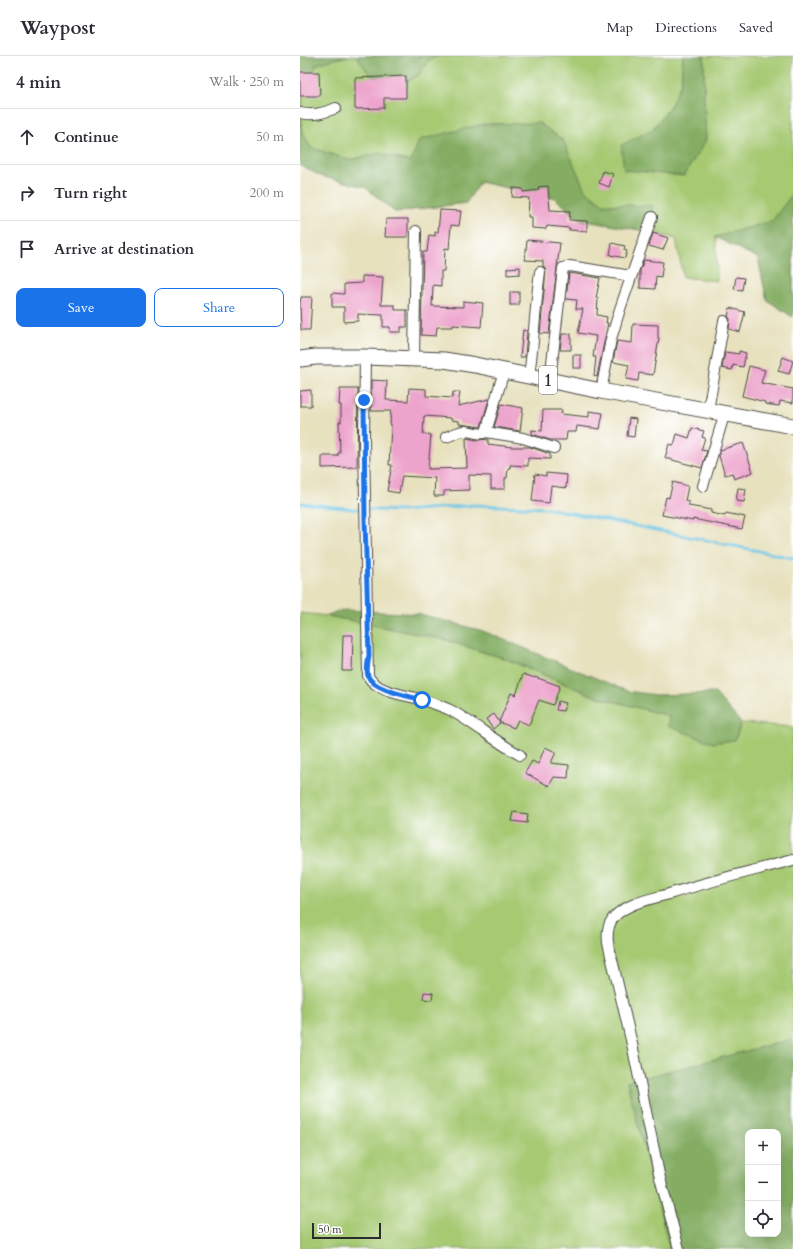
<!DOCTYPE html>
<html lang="en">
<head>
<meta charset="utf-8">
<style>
  body { margin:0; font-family:Cardo,serif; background:#f2f2f3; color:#2b2b33 }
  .controls { position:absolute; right:12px; bottom:12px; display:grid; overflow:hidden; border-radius:8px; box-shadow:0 4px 16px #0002 }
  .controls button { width:36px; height:36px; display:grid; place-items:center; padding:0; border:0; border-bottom:1px solid #e1e1e2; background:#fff; color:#2b2b33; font:20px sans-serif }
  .scale { position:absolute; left:12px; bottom:10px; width:69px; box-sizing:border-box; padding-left:4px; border:2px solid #2b2b2b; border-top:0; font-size:11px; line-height:14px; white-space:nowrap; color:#2b2b2b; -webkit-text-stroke:3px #fff; paint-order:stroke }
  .stop { position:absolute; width:12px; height:12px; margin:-9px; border:3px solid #1a73e8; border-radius:50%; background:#fff }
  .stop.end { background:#1a73e8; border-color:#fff; box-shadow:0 1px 4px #0008 }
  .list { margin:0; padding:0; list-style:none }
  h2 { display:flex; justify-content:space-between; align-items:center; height:52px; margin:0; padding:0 16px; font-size:17px }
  h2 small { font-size:13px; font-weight:400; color:#7c7c81 }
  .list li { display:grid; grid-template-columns:26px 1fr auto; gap:12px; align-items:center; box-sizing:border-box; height:56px; padding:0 16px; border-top:1px solid #e1e1e2 }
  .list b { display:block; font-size:15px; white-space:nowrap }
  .list em { font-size:13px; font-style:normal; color:#7c7c81 }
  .actions { display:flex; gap:8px; padding:12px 16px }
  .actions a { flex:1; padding:9px 0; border:1px solid #1a73e8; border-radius:8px; text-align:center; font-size:14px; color:#1a73e8 }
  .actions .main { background:#1a73e8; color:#fff }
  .icon { flex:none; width:22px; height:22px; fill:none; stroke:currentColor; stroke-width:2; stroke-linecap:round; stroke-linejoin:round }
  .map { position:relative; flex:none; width:493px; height:1193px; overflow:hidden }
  header { display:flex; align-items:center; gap:24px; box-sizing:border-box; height:56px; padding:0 20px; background:#fff; border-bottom:1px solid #e1e1e2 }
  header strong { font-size:19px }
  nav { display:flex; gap:22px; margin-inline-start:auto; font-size:14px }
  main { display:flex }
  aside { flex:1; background:#fff }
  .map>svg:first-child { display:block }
  .green { fill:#a6c972; stroke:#687a4e }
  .forest { fill:#84ad64; stroke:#586c48; fill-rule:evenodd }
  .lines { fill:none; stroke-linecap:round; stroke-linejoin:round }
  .stream { stroke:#66c2e4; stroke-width:3 }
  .building { fill:#eda4cc }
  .minor-casing { stroke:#474641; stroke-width:12 }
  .highway-casing { stroke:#474641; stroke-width:17 }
  .minor { stroke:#fff; stroke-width:10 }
  .highway { stroke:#fff; stroke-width:15 }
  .route { stroke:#1a73e8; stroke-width:5 }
  .labels { text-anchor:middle; stroke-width:4; stroke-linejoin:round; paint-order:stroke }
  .shield { fill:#fff; stroke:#6b6b6b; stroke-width:1 }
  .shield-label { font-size:16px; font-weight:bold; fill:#2b2b2b }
</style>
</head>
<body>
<header>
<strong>Waypost</strong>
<nav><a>Map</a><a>Directions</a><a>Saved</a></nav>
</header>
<main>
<aside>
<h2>4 min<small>Walk · 250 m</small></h2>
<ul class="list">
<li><svg class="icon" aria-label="ahead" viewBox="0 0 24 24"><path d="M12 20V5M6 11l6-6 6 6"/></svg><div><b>Continue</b></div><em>50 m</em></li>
<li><svg class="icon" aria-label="right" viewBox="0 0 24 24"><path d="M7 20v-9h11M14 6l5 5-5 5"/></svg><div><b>Turn right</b></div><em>200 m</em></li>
<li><svg class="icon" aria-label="arrive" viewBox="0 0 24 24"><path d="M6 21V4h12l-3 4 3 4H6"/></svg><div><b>Arrive at destination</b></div></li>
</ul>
<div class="actions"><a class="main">Save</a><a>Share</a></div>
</aside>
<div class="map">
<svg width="493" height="1193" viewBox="0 0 493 1193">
  <rect width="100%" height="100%" fill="#fff"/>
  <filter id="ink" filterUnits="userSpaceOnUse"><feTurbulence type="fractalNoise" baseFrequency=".025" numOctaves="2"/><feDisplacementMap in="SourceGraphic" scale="8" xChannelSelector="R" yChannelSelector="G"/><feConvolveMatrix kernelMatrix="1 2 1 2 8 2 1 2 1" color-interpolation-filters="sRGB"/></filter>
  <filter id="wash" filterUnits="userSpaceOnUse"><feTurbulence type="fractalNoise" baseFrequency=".012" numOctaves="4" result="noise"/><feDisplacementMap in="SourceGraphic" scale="16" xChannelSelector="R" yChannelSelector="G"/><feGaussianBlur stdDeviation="0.9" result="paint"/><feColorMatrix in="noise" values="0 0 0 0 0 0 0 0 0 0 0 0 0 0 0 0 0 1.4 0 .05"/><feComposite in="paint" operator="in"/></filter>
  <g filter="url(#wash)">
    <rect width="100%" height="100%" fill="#e7e1be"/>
    <g class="green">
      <polygon points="0,0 383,0 381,27 371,49 324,114 404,39 404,0 493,0 493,261 467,244 458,202 416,181 417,225 383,221 376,183 346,175 280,164 255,142 180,126 166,147 95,156 65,131 21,120 0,109"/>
      <polygon points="0,557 28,560 142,583 206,603 294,640 369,660 435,684 441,667 493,671 493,983 327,1026 370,1193 0,1193"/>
    </g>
    <g class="forest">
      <polygon points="0,0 48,0 17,8 3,41 1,72 10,91 49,104 80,97 111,106 119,84 183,68 239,67 263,84 285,134 303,148 353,150 346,175 280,164 255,142 180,126 166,147 95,156 65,131 21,120 0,109"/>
      <polygon points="56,0 138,0 128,5 119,19 99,30 70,19"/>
      <polygon points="383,0 404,0 404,39 406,84 384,120 324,114 321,89 352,74 371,49 381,27"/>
      <polygon points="493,137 493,261 467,244 458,202 415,181 472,165"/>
      <path d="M47,554L120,558L183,575L327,635L356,639L415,637L441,667L435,684L413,687L368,670L369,660L294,640L206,603L142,583L28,560C34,555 40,555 47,554Z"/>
      <path d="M493,983V1193H370L327,1026ZM448,1076H478V1178H448Z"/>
    </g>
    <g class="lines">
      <polyline class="stream" points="0,447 53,453 103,455 176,449 247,452 493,502"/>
    </g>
    <g id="blocks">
      <g class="building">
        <polygon points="0,16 19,16 20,40 0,40"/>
        <polygon points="106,20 106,42 84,42 84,52 55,53 55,22"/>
        <polygon points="303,115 313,118 309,131 299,127"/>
        <polygon points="248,130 250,154 270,155 269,164 287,165 287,175 269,174 270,172 247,170 246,173 232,172 232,161 228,161 229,142 212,141 213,132 223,133 223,136 239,134 238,131"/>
        <polygon points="140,154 161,155 159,170 151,169 149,193 145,192 144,215 141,215 141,230 133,229 132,250 163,251 163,245 183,247 181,271 153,269 153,271 137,271 136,280 121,279 123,196 127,196 129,179 135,180 135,176 138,176"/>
        <polygon points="86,163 108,163 108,181 85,181"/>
        <polygon points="353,177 368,182 363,194 349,190"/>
        <polygon points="227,184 260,187 249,278 240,277 246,214 243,210 243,205 225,204"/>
        <polygon points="312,187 325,190 324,194 327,195 325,202 310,199"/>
        <polygon points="344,204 363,206 361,221 356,220 355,233 340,232 340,214"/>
        <polygon points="220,211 220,218 207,219 207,212"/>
        <polygon points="269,217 300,222 296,242 298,242 297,259 307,261 306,267 308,267 297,321 294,320 296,301 293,301 296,280 278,277 283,253 276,253 277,244 266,243"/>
        <polygon points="62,220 83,221 81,249 95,249 95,254 107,254 107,271 101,271 101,276 90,276 90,271 83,271 83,259 58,258 58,265 44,266 44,251 32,251 32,237 44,238 44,228 62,227"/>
        <polygon points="436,221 444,222 442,234 434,233"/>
        <rect x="210" y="236" width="9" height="13"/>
        <polygon points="1,241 12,241 10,274 1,274 0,248"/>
        <polygon points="430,252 445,256 440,276 429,273 430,263 428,260"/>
        <polygon points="333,268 358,269 358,282 359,282 353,319 339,317 338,325 326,323 329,309 313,306 317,285 332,287"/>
        <polygon points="223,274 227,275 225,301 220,301"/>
        <polygon points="262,278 271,278 271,294 260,294"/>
        <polygon points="439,295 446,297 443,311 433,309 432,314 422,312 425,296 439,298"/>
        <rect x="273" y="299" width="8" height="13"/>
        <polygon points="483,301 493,305 489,318 478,315"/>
        <polygon points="449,310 465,314 461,327 493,333 493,347 480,345 479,350 465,348 465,346 442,340"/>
        <polygon points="71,324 87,325 86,344 108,345 109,332 126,333 126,340 152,342 153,336 160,336 158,350 189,343 181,371 159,368 159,365 151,364 151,362 124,360 123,378 131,379 128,413 167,412 166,382 178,384 188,383 188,388 212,391 230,391 250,398 250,403 228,402 228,410 210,409 210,412 208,412 207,422 205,422 205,433 191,433 191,420 169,419 169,434 144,435 144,440 134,440 135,422 102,420 99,437 87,435 92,409 89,409 91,368 90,368 91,355 71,355"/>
        <polygon points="40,333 58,333 57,411 22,412 22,400 38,400 38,397 40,397 39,366 41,366 41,349 39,349"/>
        <polygon points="11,334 11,350 0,350 0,335"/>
        <polygon points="201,348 223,352 220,375 194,371"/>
        <polygon points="243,354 262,354 261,358 289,361 289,355 303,357 300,373 277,370 276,376 267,376 266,384 250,384 232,378 232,374 242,375"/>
        <polygon points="329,362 336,363 334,381 327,380"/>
        <polygon points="392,372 404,375 402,381 405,382 401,394 407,395 402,412 365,402 369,388 374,389 377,378 389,382"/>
        <polygon points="443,387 453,416 434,423 432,417 425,419 419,400 420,394"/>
        <polygon points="246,417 267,419 266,432 251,430 249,447 232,445 235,418 246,420"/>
        <polygon points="373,426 388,430 385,445 389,446 389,450 411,454 411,457 425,460 426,457 445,461 442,473 393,463 393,465 362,459 366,441 369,442"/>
        <polygon points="438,432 446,433 444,446 436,445"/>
        <polygon points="43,579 53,579 52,615 42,615"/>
        <polygon points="223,618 235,622 235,621 260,630 253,649 239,644 229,669 218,664 214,672 199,666 211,637 216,639"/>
        <polygon points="258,645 266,647 263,655 256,654"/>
        <polygon points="194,658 200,667 193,673 186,663"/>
        <polygon points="245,691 256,696 251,707 269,709 268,722 254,721 249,730 225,717 232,705 238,708"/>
        <polygon points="214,756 228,758 227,767 212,765"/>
        <polygon points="124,936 133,937 132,944 123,943"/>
      </g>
    </g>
  </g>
  <g filter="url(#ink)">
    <use href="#blocks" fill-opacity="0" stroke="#474641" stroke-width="1"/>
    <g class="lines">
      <defs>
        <g id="minor">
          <path d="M0,57C14,60 23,57 36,52"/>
          <path d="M65,301L64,382L68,620C77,637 107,639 123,644C132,647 142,650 150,654C174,667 196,686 220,699"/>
          <polyline points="114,303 116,175"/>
          <path d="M229,320C234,285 235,251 240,216"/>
          <polyline points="250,324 263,212 270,210 331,220"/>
          <polyline points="301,335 311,283 320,253 352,161"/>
          <polyline points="408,354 424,265"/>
          <polyline points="186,376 223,382 254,392"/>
          <path d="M146,381C152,379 159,375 165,375C172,375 179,380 186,376L204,315"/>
          <polyline points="403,430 425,356"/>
          <path d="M379,1193L359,1118L332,988L308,887C307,878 307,869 314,861C327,847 351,843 369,838C410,825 452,815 493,804"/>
        </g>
        <polyline id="highway" points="0,303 16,301 65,301 144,304 175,309 301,335 493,370"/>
      </defs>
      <use href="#minor" class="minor-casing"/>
      <use href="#highway" class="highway-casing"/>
      <use href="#minor" class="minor"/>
      <use href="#highway" class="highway"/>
    </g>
  </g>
  <g class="lines" filter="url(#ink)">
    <path class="route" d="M64,344L65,464L69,600C68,606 66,614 68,620C73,634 109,640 122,644"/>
  </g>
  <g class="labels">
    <rect class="shield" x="239" y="310" width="18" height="28" rx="3"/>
    <g class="shield-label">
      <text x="248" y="330">1</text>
    </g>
  </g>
</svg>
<div class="controls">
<button>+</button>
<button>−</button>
<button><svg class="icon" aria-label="locate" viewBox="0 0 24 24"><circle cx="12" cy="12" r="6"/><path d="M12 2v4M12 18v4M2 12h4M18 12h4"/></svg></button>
</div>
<div class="scale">50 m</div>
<div class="stop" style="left:122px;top:644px"></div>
<div class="stop end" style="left:64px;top:344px"></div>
</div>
</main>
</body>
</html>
